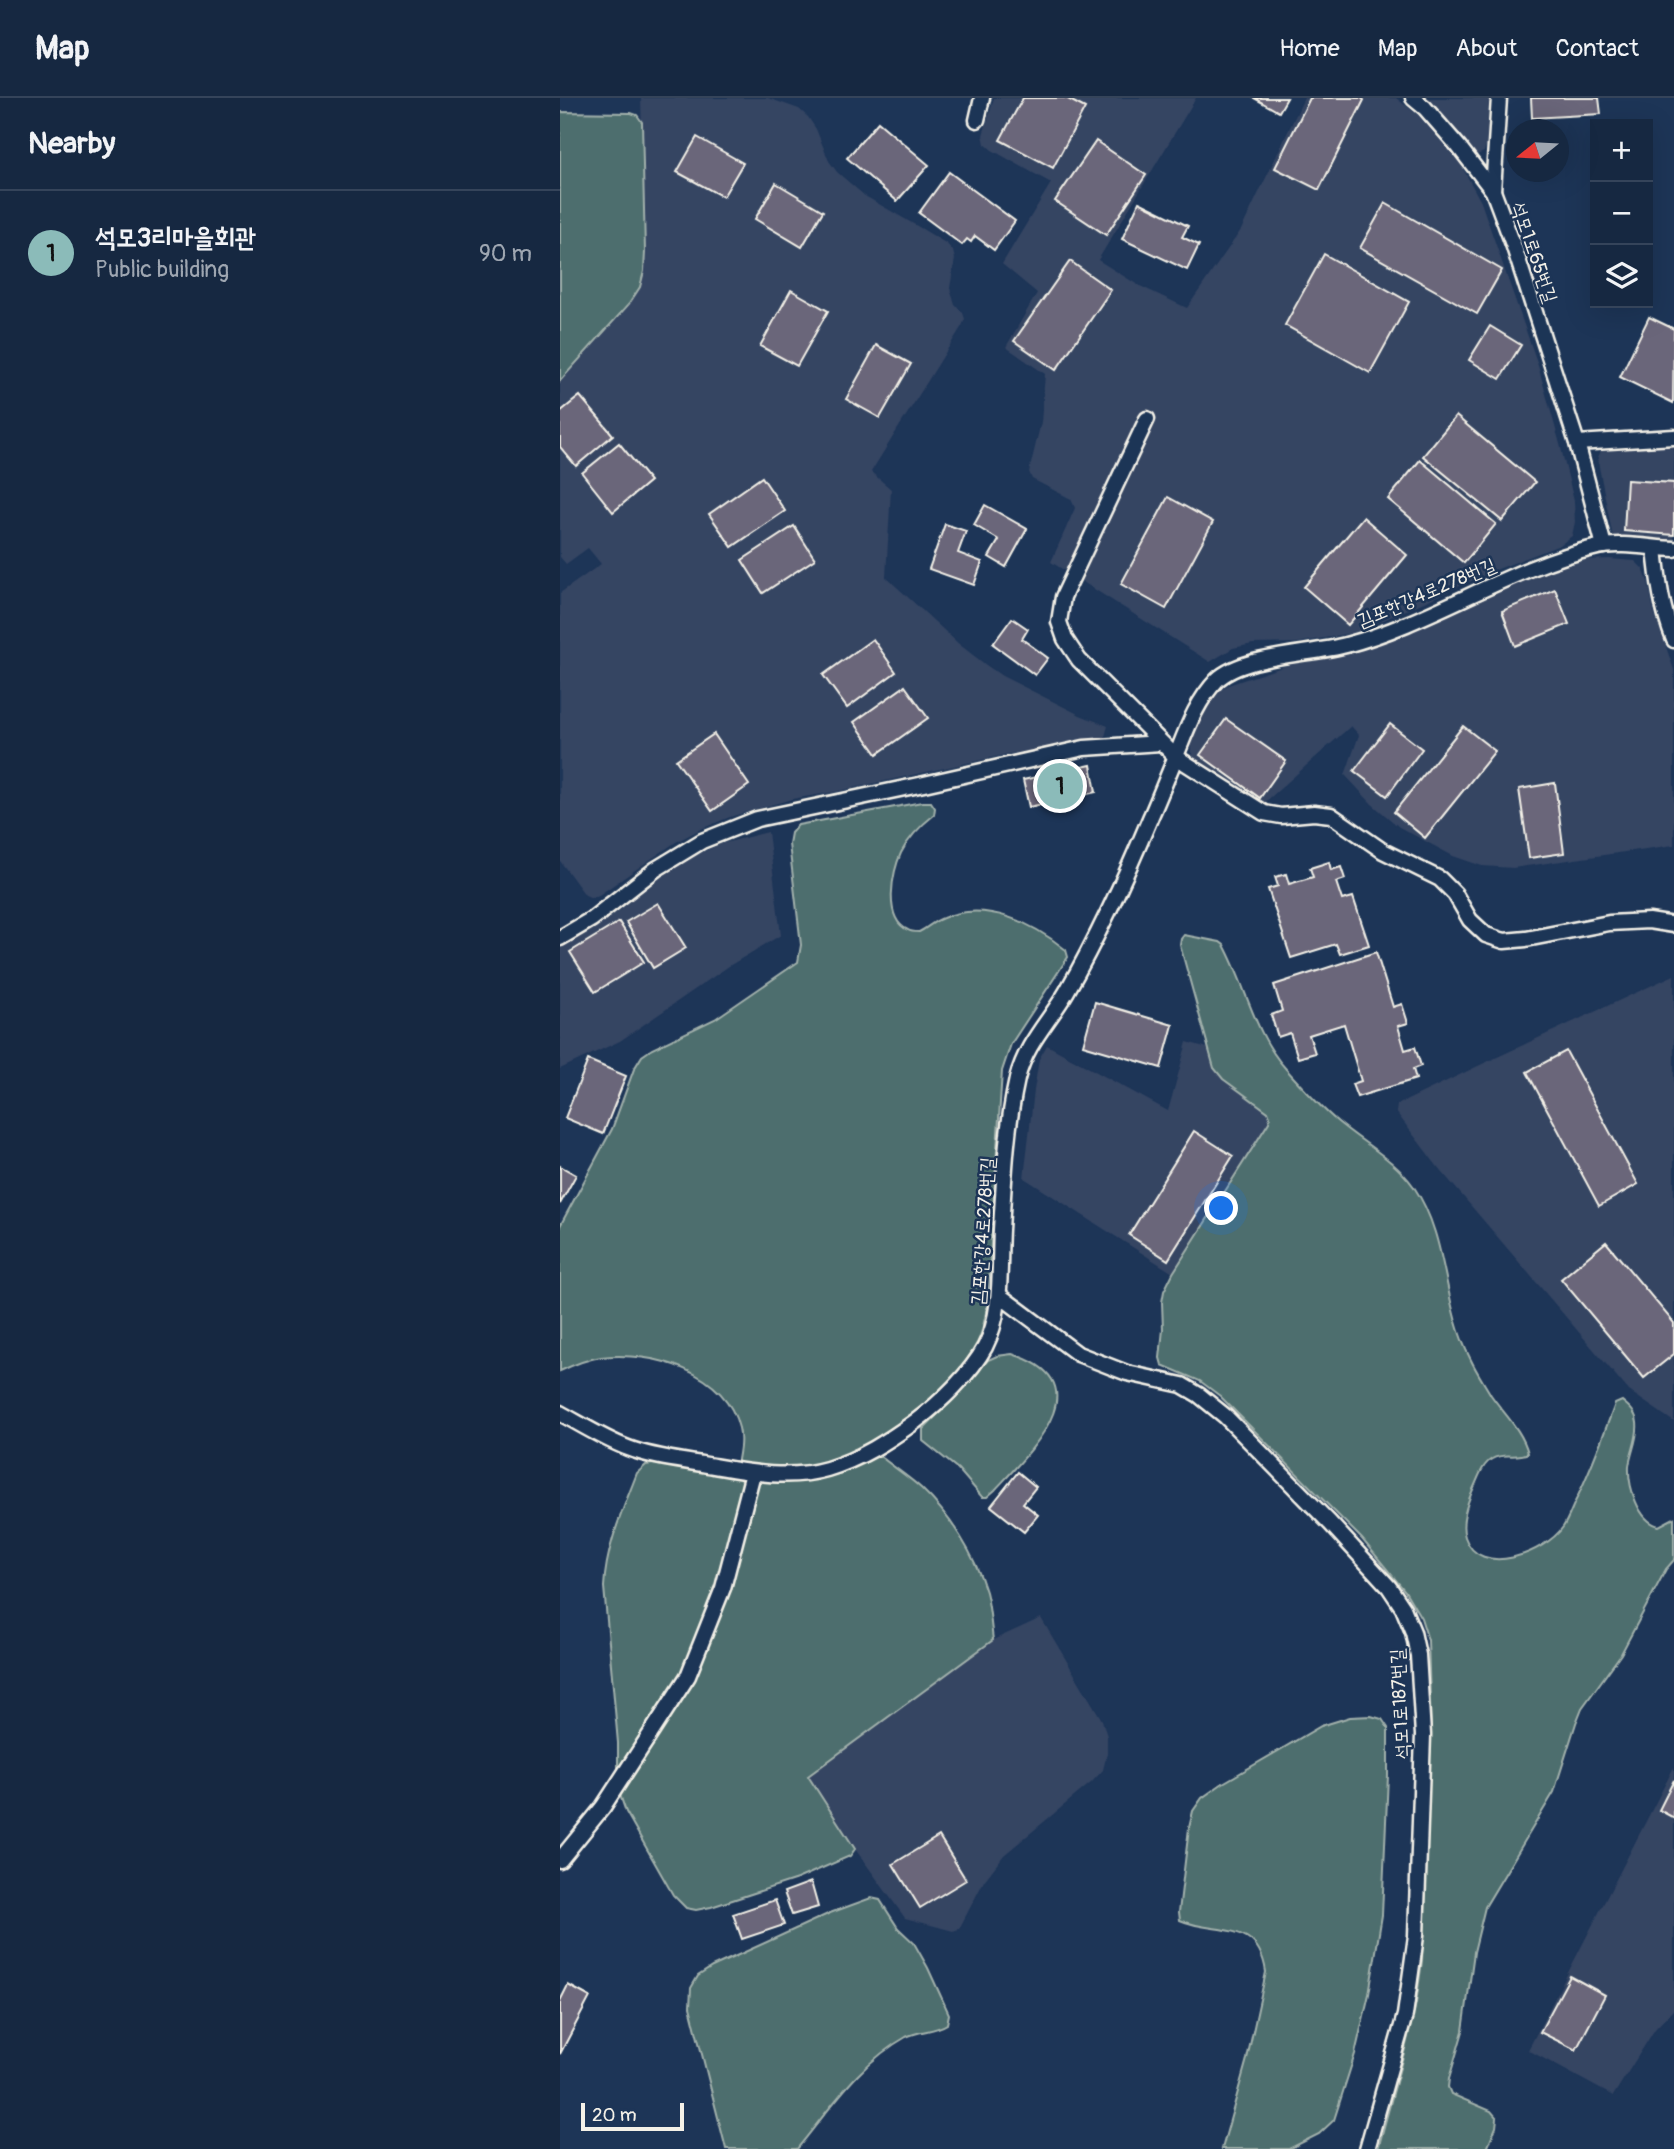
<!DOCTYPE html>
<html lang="en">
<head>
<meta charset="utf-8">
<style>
  body { margin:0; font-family:Pangolin,"Poor Story",sans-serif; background:#23344c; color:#f1f3f6 }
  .controls { position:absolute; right:21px; top:21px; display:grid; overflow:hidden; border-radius:0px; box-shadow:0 7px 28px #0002 }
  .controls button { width:63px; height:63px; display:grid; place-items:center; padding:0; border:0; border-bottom:2px solid #35445a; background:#162841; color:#f1f3f6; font:35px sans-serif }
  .compass { position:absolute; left:946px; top:21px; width:63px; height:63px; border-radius:50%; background:#162841; box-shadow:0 7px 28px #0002; rotate:252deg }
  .scale { position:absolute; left:21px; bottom:18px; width:103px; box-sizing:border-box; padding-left:7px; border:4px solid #f4f1e8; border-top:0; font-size:19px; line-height:24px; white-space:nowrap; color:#f4f1e8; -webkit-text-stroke:5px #1d3557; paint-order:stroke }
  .you { position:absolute; left:662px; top:1111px; width:24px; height:24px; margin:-18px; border:5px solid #fff; border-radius:50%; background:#1a73e8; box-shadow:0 0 0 10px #1a73e833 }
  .badge { display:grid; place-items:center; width:46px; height:46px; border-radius:50%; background:#8bbbb9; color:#111; font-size:23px; font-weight:700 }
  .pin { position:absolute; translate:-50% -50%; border:4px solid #fff; box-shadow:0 2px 7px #0006 }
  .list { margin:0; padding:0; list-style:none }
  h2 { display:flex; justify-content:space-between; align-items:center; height:91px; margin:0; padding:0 28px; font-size:30px }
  h2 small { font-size:23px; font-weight:400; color:#9ea6b1 }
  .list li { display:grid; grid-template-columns:46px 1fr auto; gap:21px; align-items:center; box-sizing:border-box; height:126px; padding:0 28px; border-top:2px solid #35445a }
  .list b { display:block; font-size:26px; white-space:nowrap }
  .list p { margin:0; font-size:23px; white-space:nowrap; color:#9ea6b1 }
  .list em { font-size:23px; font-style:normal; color:#9ea6b1 }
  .icon { flex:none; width:38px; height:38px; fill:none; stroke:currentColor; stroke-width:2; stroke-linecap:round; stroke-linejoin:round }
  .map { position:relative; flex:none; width:1114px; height:2051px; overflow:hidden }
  header { display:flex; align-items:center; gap:42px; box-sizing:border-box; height:98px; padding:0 35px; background:#162841; border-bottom:2px solid #35445a }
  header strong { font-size:33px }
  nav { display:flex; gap:38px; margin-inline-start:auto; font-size:24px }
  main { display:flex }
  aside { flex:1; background:#162841 }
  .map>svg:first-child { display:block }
  .built { fill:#344462 }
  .green { fill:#4e6e6e; stroke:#a1b0ab; stroke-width:2 }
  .building { fill:#6b667a; stroke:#f4f1e8; stroke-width:2 }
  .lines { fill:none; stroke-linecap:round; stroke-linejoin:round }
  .lane-casing { stroke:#f4f1e8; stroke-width:19 }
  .lane { stroke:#1d3557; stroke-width:14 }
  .labels { text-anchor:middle; stroke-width:5; stroke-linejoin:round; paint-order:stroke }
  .street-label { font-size:19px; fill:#f4f1e8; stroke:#1d3557 }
</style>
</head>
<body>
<header>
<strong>Map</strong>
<nav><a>Home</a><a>Map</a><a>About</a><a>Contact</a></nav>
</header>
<main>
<aside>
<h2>Nearby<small></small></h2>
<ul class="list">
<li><span class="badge">1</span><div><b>석모3리마을회관</b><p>Public building</p></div><em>90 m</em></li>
</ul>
</aside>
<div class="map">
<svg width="1114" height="2051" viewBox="0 0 1114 2051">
  <rect width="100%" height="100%" fill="#1d3557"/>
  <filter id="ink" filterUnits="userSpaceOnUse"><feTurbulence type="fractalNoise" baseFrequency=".0143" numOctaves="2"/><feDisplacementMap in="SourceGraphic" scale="14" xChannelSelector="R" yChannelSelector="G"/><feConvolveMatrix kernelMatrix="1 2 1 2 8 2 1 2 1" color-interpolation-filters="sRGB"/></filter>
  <g filter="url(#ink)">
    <g class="built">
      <polygon points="81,0 208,0 239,11 248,19 256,31 269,63 277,74 305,98 364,132 387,146 393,153 395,161 390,190 395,207 403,215 405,221 402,228 311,374 331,391 326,479 400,547 426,567 442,578 520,617 548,628 544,642 449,656 275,694 232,701 170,719 141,731 116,744 39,797 32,800 25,797 0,763 0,495 41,466 28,450 6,466 0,459 0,283 69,206 80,189 85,154"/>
      <polygon points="434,0 636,0 538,162 578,187 627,210 681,132 744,0 836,0 858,17 900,65 921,104 977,264 1000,346 1014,403 1015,424 1012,438 1000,447 938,471 797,534 738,545 693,546 673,550 650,564 491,464 515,410 511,401 472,381 469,374 481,324 485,276 446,249 477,195 442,166 491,85 432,52 425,46 423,37"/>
      <polygon points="862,0 929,0 927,45 924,54 917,57 910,52"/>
      <polygon points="1114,347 1114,444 1056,440 1052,435 1039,369 1038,359 1041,353"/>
      <polygon points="1049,461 1075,463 1083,471 1088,483 1094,514 1114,572 1114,747 953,770 922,768 893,758 839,729 812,706 785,677 799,637 791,628 703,706 633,659 630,646 636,627 647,605 658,594 668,587 728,567 770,560 821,545 982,475 1024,462"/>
      <polygon points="208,734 221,837 169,868 60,943 0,971 0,851 60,812 97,780 117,766 160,746"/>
      <polygon points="1114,877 1114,1324 1069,1293 877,1068 836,1014 837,1007 918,968"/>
      <polygon points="627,944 648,950 657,975 708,1014 710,1019 709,1024 613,1175 464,1080 474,992 479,961 487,947 608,1013"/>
      <polygon points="481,1520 542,1622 547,1638 547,1656 543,1672 532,1684 444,1757 424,1783 399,1831 393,1833 345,1820 295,1751 248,1678 433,1542"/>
      <polygon points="1114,1669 1114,1911 1095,1931 1053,1998 968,1952"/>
    </g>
    <g class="green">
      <polygon points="0,14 71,15 77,17 82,24 85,154 84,173 80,189 69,206 0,283"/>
      <path d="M362,704H371L375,710L374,717C360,728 349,739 341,755C332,774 323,821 348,832C351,834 355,834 359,834C367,830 374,823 383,820C426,802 473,825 506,852L508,859L451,946L442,973L427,1209C425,1221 423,1234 417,1245C393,1290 348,1320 307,1347C324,1363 344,1375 361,1390C390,1417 415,1457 426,1494C430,1509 431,1527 433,1542L248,1678L295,1751L290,1758L237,1781L151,1809L136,1812L126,1810L113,1797L66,1714L58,1691V1645L44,1489C46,1448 63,1412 77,1375L86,1367L98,1365L175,1378C177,1363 183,1346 179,1330C165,1273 92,1253 41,1259C27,1261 13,1267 0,1273V1128L52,1031L74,971L82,958L92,951L155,921L238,864L241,847L229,746L231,735L238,727Z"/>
      <path d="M624,837L660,844L664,847C686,887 694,936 726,971C742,989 759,1008 778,1024C803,1045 835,1062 854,1089C889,1141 882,1206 910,1260C916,1273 924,1285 931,1297C944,1316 962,1332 968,1355C956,1361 944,1354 932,1361C923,1366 919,1378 915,1387C909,1400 900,1424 905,1439C919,1481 985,1455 1003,1429C1009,1420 1012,1409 1017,1400C1032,1369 1043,1338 1055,1306L1062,1303C1070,1310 1076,1314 1077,1325C1079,1338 1071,1354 1069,1368C1068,1388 1078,1423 1099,1428L1114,1420V1462L1106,1471L1061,1556L1022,1610L1016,1625L994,1694L925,1809L914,1854L903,1933L889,1981L888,1989L891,1996L931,2013L937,2020L936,2029L927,2051H818L846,1947L856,1905L862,1863L871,1632L868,1542L861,1520L845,1493L802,1441L660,1298L640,1283L602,1267L600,1260L603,1231L602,1204L604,1193L613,1175L709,1024L710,1019L708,1014L663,981L654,970L620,847L621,841Z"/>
      <path d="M452,1256C543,1284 472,1352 435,1392L427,1399H422L398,1371L363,1343V1331L402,1292L428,1262L437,1258Z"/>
      <path d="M811,1618L822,1621L828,1630V1677L822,1817L809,1896L795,1956L774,2022L759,2036L729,2051H662L687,1961L706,1874C698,1820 656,1838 620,1822L619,1814L629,1730L633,1713L642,1700L663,1685L761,1628L790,1619Z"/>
      <path d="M311,1800L320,1802L338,1830L354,1845L368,1870L389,1916L387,1926C375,1934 360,1932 346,1939C298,1966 271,2010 237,2051H166L130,1909L131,1890L138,1878L152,1869L270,1815Z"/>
    </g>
    <g class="building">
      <polygon points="463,0 506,0 525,10 493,70 440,42"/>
      <polygon points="694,0 727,0 719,14"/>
      <polygon points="750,0 801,0 804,2 759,92 715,70"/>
      <polygon points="971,0 1039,0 1041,16 972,20"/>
      <polygon points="318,24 369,67 337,103 287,60"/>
      <polygon points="137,39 183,65 163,99 117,74"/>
      <polygon points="536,43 586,77 546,137 495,103"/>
      <polygon points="389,74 455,123 434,152 415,138 411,144 407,141 402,147 359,115"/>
      <polygon points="216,85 263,113 242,149 195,121"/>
      <polygon points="579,104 628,128 622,139 639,147 627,172 562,141"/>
      <polygon points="825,105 942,172 917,216 800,150"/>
      <polygon points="764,156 849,204 810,275 725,227"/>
      <polygon points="510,163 551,192 496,272 454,243"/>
      <polygon points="231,192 268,213 237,268 200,248"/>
      <polygon points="1089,219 1114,231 1113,305 1060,279"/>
      <polygon points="930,228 961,247 940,281 909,262"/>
      <polygon points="316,247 351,266 320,320 286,301"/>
      <polygon points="20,298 53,337 16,368 0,349 0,314"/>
      <polygon points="896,318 975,384 942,423 863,358"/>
      <polygon points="59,345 90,383 53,414 22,375"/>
      <polygon points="860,362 936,426 904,465 828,401"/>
      <polygon points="202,379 225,413 172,449 149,416"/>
      <polygon points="1067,382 1114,385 1114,437 1064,433"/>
      <polygon points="608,399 653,424 606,511 561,486"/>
      <polygon points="425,407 467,431 446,469 429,459 439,442 414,427"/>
      <polygon points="803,419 847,457 788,527 744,489"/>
      <polygon points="385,426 406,433 398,455 422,464 414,487 369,471"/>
      <polygon points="234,428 255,461 203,495 182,462"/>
      <polygon points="995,491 1009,526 955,548 942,513"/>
      <polygon points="452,520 468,531 462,541 488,560 475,577 433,546"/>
      <polygon points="313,541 336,574 287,610 263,577"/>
      <polygon points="345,588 368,620 317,656 294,624"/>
      <polygon points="666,621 726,663 700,700 640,657"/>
      <polygon points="830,626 862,651 827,698 794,673"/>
      <polygon points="903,628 935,653 865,740 834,714"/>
      <polygon points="154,636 189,687 152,713 116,662"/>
      <polygon points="531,667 536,694 469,709 463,682"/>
      <polygon points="995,685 1004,755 969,760 959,691"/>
      <polygon points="769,764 771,772 781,769 785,781 776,784 782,802 793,799 809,847 780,856 776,846 731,860 708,791 718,788 715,779 726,776 729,786 753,779 750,770"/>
      <polygon points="98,805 126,850 93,870 66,824"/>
      <polygon points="59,824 84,864 35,894 10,854"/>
      <polygon points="816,854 833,909 842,906 848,925 838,928 845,952 855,949 861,968 853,971 856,981 797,999 792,986 801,983 784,926 749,937 755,955 738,960 730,935 718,939 711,917 722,913 714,887"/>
      <polygon points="535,904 613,927 601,970 523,947"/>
      <polygon points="1006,953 1078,1086 1039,1108 967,974"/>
      <polygon points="28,962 66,978 43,1036 5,1020"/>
      <polygon points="634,1033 673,1058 608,1162 569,1137"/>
      <polygon points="0,1068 16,1077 0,1106"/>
      <polygon points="1046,1144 1114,1225 1114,1256 1084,1280 1001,1181"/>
      <polygon points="458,1374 476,1389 463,1405 478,1417 464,1434 431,1408"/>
      <polygon points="1114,1682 1114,1720 1099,1712"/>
      <polygon points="379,1738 406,1782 360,1810 333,1766"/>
      <polygon points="251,1784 258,1809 232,1817 224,1794"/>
      <polygon points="215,1802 224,1827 182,1841 173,1816"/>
      <polygon points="1010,1878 1045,1897 1016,1952 980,1934"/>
      <polygon points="8,1887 30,1899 0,1956 0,1903"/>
    </g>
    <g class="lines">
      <defs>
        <g id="lane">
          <polyline points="853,0 865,10 899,49 933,93 954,149 1017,345 1044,448"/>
          <polyline points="417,22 422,0"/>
          <polyline points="933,93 939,0"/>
          <polyline points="587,321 503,499 499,524 505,541 519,562 616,659 704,715 721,718 754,715 771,717 823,753 880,781 895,796 910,822 926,837 944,843 966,841 1049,825 1089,823 1114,827"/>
          <polyline points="1017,345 1114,339"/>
          <path d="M1095,450C1098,482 1102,512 1114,542"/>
          <polyline points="0,840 32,821 96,771 142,743 197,721 364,686 524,650 601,645"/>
          <polyline points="439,1197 518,1256 567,1275 622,1287 639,1297 665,1318 770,1425 829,1489 843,1510 853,1534 858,1557 863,1637 856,1838 845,1917 807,2051"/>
          <path d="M0,1315C22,1327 44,1341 68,1350C91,1359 118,1362 142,1366C183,1373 226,1383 267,1371C301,1361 328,1343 356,1323C380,1305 411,1275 425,1249C443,1214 439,1170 441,1132C444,1083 446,1030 457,981C466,945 489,924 507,893C539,837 566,778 591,718C599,700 606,682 614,663C626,634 635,605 657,582C683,557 750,557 786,547C873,524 949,469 1038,449C1060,444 1091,450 1114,451"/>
          <polyline points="0,1762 43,1709 128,1578 163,1490 193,1375"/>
        </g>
      </defs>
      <use href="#lane" class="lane-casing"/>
      <use href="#lane" class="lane"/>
    </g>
  </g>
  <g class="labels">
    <g class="street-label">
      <text transform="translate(975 154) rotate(71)" y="7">석모1로65번길</text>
      <text transform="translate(866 494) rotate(-23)" y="7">김포한강4로278번길</text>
      <text transform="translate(422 1133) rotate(-86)" y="7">김포한강4로278번길</text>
      <text transform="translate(839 1606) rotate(-93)" y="7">석모1로187번길</text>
    </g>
  </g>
</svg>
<div class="controls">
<button>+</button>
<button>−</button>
<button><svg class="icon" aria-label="layers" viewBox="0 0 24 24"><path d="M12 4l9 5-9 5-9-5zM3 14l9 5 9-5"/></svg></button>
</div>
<svg class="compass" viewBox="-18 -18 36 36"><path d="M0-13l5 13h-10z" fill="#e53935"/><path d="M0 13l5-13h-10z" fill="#9ea6b1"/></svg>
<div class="scale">20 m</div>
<div class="you"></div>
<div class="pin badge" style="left:500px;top:688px">1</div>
</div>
</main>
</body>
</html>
